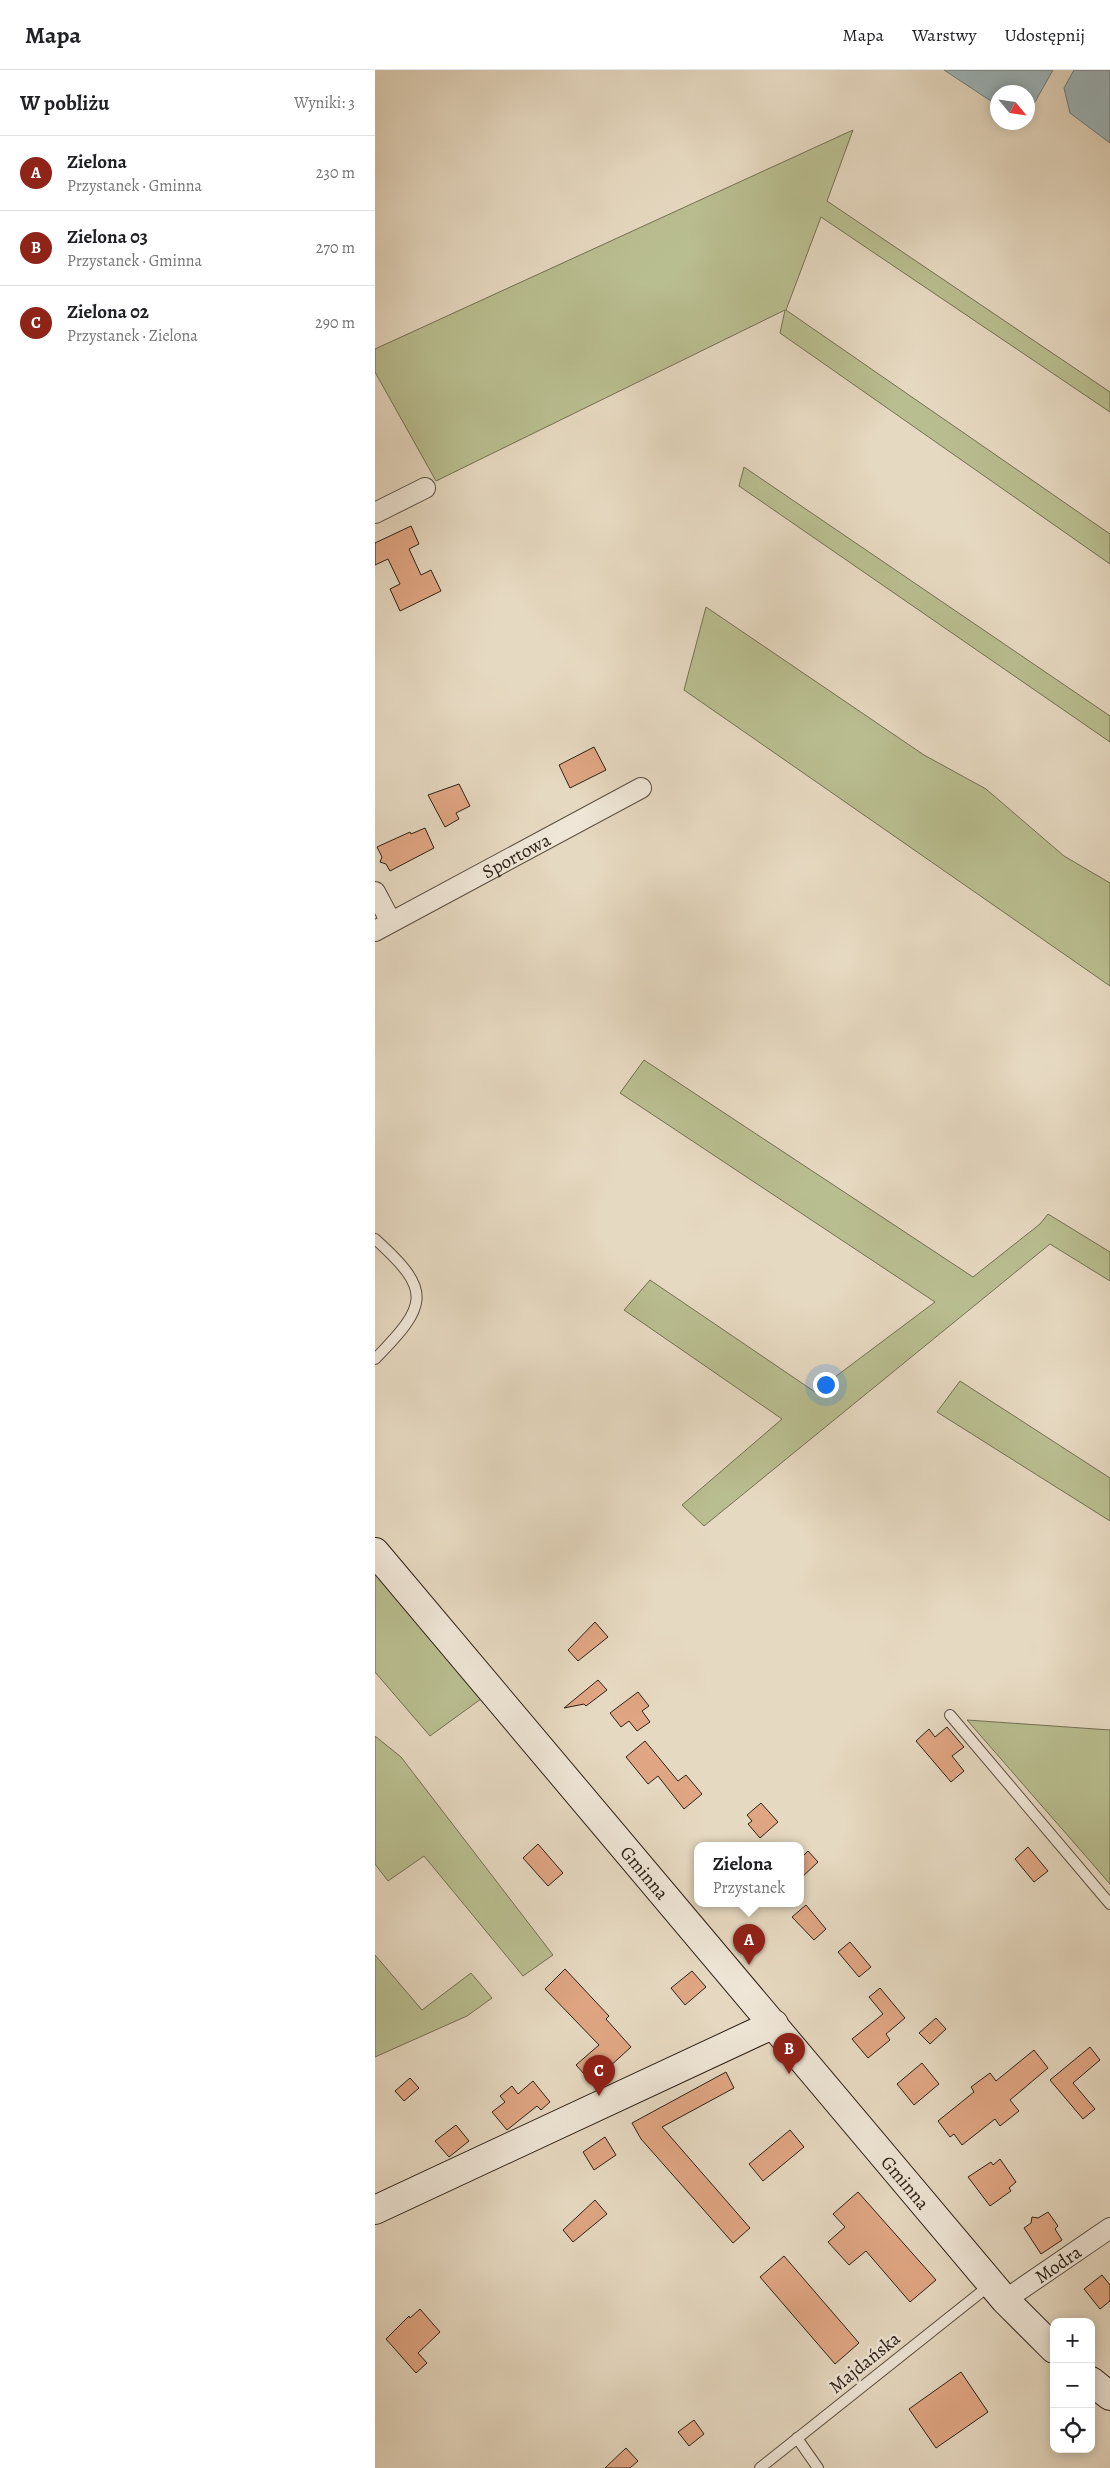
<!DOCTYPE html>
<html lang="pl">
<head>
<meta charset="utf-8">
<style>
  body { margin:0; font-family:Alegreya,serif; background:#f2f2f2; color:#202124 }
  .controls { position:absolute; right:15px; bottom:15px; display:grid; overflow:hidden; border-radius:10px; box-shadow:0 2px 12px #0003 }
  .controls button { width:45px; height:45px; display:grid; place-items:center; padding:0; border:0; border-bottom:1px solid #e0e0e0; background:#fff; color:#202124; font:25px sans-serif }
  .compass { position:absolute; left:615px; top:15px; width:45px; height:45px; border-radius:50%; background:#fff; box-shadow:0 2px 12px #0003; rotate:119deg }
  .you { position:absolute; left:450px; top:1314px; width:18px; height:18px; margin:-12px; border:4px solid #fff; border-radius:50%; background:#1a73e8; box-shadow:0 0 0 8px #1a73e833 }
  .badge { display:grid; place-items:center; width:32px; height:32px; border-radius:50%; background:#8f2418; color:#fff; font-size:16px; font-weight:700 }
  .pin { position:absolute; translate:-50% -41px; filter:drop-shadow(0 1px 2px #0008) }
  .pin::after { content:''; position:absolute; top:26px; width:18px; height:15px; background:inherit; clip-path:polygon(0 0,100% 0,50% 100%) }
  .popup { position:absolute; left:319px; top:1772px; width:110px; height:65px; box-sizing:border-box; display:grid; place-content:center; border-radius:10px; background:#fff; filter:drop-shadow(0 1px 4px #0005); font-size:16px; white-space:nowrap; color:#757577 }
  .popup b { font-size:19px; color:#202124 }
  .popup::after { content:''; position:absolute; left:50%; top:100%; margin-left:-10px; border:10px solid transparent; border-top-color:#fff }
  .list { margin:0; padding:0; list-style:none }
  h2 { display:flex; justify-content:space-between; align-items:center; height:65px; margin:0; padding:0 20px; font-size:21px }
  h2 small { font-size:16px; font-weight:400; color:#757577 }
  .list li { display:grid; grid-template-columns:32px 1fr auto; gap:15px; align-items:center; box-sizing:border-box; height:75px; padding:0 20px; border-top:1px solid #e0e0e0 }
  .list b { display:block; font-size:19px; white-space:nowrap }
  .list p { margin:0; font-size:16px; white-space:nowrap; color:#757577 }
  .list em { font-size:16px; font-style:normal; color:#757577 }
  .icon { flex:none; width:28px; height:28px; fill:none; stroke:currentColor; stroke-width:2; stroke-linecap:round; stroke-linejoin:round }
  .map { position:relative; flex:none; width:735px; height:2398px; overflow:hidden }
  header { display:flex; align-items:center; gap:30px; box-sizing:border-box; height:70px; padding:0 25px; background:#fff; border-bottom:1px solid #e0e0e0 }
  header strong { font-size:24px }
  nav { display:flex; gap:28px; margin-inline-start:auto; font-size:18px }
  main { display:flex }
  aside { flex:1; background:#fff }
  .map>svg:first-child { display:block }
  .green { fill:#b9be90; stroke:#737054 }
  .water { fill:#9cb7be; stroke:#707b7c }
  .building { fill:#e0a683; stroke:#2d2118 }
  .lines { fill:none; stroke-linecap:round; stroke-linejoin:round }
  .lane-casing { stroke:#5b4f42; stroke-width:12 }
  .street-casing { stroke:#5b4f42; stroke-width:22 }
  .secondary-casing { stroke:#2d2118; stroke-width:30 }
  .lane { stroke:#efe6d7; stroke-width:10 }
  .street { stroke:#efe6d7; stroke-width:20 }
  .secondary { stroke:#efe6d7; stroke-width:28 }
  .labels { text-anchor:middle; stroke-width:5; stroke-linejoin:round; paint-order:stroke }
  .street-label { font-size:19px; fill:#2d2118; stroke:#efe6d7 }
</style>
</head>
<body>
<header>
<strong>Mapa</strong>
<nav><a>Mapa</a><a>Warstwy</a><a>Udostępnij</a></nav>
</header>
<main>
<aside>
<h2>W pobliżu<small>Wyniki: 3</small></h2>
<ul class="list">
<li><span class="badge">A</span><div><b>Zielona</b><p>Przystanek · Gminna</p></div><em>230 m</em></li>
<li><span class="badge">B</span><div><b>Zielona 03</b><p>Przystanek · Gminna</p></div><em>270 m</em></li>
<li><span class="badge">C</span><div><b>Zielona 02</b><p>Przystanek · Zielona</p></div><em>290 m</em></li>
</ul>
</aside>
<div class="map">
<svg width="735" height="2398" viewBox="0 0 735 2398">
  <rect width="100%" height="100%" fill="#e6d9c1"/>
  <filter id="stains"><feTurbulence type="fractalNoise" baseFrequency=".004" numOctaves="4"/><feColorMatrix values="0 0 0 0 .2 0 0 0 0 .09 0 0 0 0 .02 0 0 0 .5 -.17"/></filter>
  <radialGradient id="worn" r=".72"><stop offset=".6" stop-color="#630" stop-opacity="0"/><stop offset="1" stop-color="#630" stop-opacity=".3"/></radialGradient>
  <g class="green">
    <polygon points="478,60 452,131 735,322 735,342 446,147 411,240 735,464 735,494 405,263 410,240 61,411 0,302 0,279"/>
    <polygon points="369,397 735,646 735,672 364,416"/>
    <polygon points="331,537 549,685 611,719 689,786 735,813 735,916 309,620"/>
    <polygon points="269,990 598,1207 665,1154 673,1144 735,1182 735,1211 675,1174 329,1456 307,1435 407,1349 249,1240 275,1210 440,1322 560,1232 245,1023"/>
    <polygon points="585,1311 735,1408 735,1451 562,1342"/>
    <polygon points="0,1497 110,1626 55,1666 0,1602"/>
    <polygon points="592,1650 735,1660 735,1814"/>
    <polygon points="0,1666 26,1687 178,1885 148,1906 49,1786 13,1811 0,1794"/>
    <polygon points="0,1885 47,1940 96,1903 117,1928 92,1946 0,1987"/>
  </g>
  <g class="water">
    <polygon points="569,0 678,0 660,32 653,36 652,22 622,22 622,35"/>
    <polygon points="699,0 735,0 735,73 695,43 689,18"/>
  </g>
  <g class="building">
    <polygon points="36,456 44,474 34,479 46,505 56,500 66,521 25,541 15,519 25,514 13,489 0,495 0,473"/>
    <polygon points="219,677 231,700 195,718 184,695"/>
    <polygon points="84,714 95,736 81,743 84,749 70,757 53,725"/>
    <polygon points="50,758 59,778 15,801 11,794 5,792 7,787 2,777 35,762 36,764"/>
    <polygon points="220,1552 233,1567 203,1591 193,1580"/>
    <polygon points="223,1610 232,1620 211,1636 209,1634 189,1638"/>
    <polygon points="263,1622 274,1636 267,1641 275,1652 262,1661 254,1651 246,1657 235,1643"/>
    <polygon points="572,1657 589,1677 577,1686 589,1701 576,1712 541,1671 554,1659 560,1667"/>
    <polygon points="270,1671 303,1711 311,1705 327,1724 309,1739 283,1706 273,1714 251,1687"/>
    <polygon points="386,1733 403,1752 385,1768 373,1754 377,1751 372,1745"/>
    <polygon points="163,1774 188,1803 173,1816 148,1788"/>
    <polygon points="653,1777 673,1801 659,1812 640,1789"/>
    <polygon points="433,1781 443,1792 425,1809 425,1789"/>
    <polygon points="431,1835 451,1859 439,1870 417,1847"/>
    <polygon points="475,1872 496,1897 484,1907 463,1882"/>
    <polygon points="190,1899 234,1946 231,1949 256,1977 221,2009 214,2001 210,2005 201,1995 224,1975 170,1919"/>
    <polygon points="317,1901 331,1917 310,1935 296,1918"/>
    <polygon points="505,1918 530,1948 511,1964 515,1970 493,1988 477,1969 508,1944 494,1927"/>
    <polygon points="561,1948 571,1959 555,1974 544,1963"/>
    <polygon points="715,1977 725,1990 698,2013 720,2039 708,2049 675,2010"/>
    <polygon points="659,1980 673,1998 635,2030 644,2041 625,2056 620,2049 587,2075 579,2064 575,2067 563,2051 599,2022 596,2017 615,2003 621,2011"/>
    <polygon points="547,1993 564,2014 539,2035 522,2014"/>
    <polygon points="351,2002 359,2018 287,2057 375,2158 358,2173 266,2069 257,2053"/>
    <polygon points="35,2008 44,2018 29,2031 20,2021"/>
    <polygon points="158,2011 175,2032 166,2040 162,2036 132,2060 117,2042 130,2032 125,2026 137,2016 143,2024"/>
    <polygon points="81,2055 94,2071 74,2087 60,2071"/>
    <polygon points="415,2060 429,2077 388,2111 374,2094"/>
    <polygon points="230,2067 241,2085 219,2100 208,2082"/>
    <polygon points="625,2089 641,2112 634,2118 636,2121 615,2136 593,2107 616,2092 618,2095"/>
    <polygon points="483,2122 561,2210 535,2232 491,2181 474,2195 453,2172 470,2157 458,2144"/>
    <polygon points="220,2130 232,2144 198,2172 188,2160"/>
    <polygon points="673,2142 683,2156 680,2159 687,2170 666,2184 649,2158 656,2153 657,2147 663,2148"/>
    <polygon points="409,2186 484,2273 460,2294 385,2207"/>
    <polygon points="727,2205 735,2215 735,2231 725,2239 709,2219"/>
    <polygon points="45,2239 65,2262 43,2283 52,2293 41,2303 11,2269 34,2246 35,2248"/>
    <polygon points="586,2302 613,2342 561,2378 534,2339"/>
    <polygon points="319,2350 329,2364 314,2376 303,2362"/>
    <polygon points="251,2378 263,2391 255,2398 230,2398"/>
  </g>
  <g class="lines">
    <defs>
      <g id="lane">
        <path d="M0,1169C58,1221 53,1235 0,1289"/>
        <polyline points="575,1645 735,1834"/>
        <polyline points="422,2368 443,2398"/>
        <polyline points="385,2398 615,2215"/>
      </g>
      <g id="street">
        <polyline points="0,443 50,418"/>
        <polyline points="0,822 16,852"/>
        <path id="s1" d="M0,861L266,718"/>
        <path id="s2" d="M630,2230L735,2158"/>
      </g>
      <g id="secondary">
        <path id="s3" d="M0,1482L630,2230L679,2279"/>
        <polyline points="0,2140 399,1954"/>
        <polyline points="716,2311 735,2326"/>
      </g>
    </defs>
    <use href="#lane" class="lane-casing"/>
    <use href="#street" class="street-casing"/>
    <use href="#secondary" class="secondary-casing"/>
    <use href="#lane" class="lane"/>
    <use href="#street" class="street"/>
    <use href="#secondary" class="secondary"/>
  </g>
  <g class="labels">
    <g class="street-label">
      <text dy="7" stroke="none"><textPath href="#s1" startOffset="160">Sportowa</textPath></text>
      <text dy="7" stroke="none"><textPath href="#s3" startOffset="419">Gminna</textPath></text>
      <text dy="7" stroke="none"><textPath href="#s3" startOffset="824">Gminna</textPath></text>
      <text dy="7" stroke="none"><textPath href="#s2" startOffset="64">Modra</textPath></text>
      <text transform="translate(489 2292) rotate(-39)" y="7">Majdańska</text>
    </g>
  </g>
  <rect width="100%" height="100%" filter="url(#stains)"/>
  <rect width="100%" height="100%" fill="url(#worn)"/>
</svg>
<div class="controls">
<button>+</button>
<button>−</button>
<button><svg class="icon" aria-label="locate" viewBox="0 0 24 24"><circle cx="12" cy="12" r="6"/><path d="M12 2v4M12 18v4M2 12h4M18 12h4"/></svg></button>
</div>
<svg class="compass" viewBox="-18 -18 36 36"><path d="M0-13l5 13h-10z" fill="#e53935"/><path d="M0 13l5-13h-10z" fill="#757577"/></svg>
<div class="you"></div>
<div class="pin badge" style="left:374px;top:1895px">A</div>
<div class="popup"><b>Zielona</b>Przystanek</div>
<div class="pin badge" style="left:414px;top:2004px">B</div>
<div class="pin badge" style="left:224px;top:2026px">C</div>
</div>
</main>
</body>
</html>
